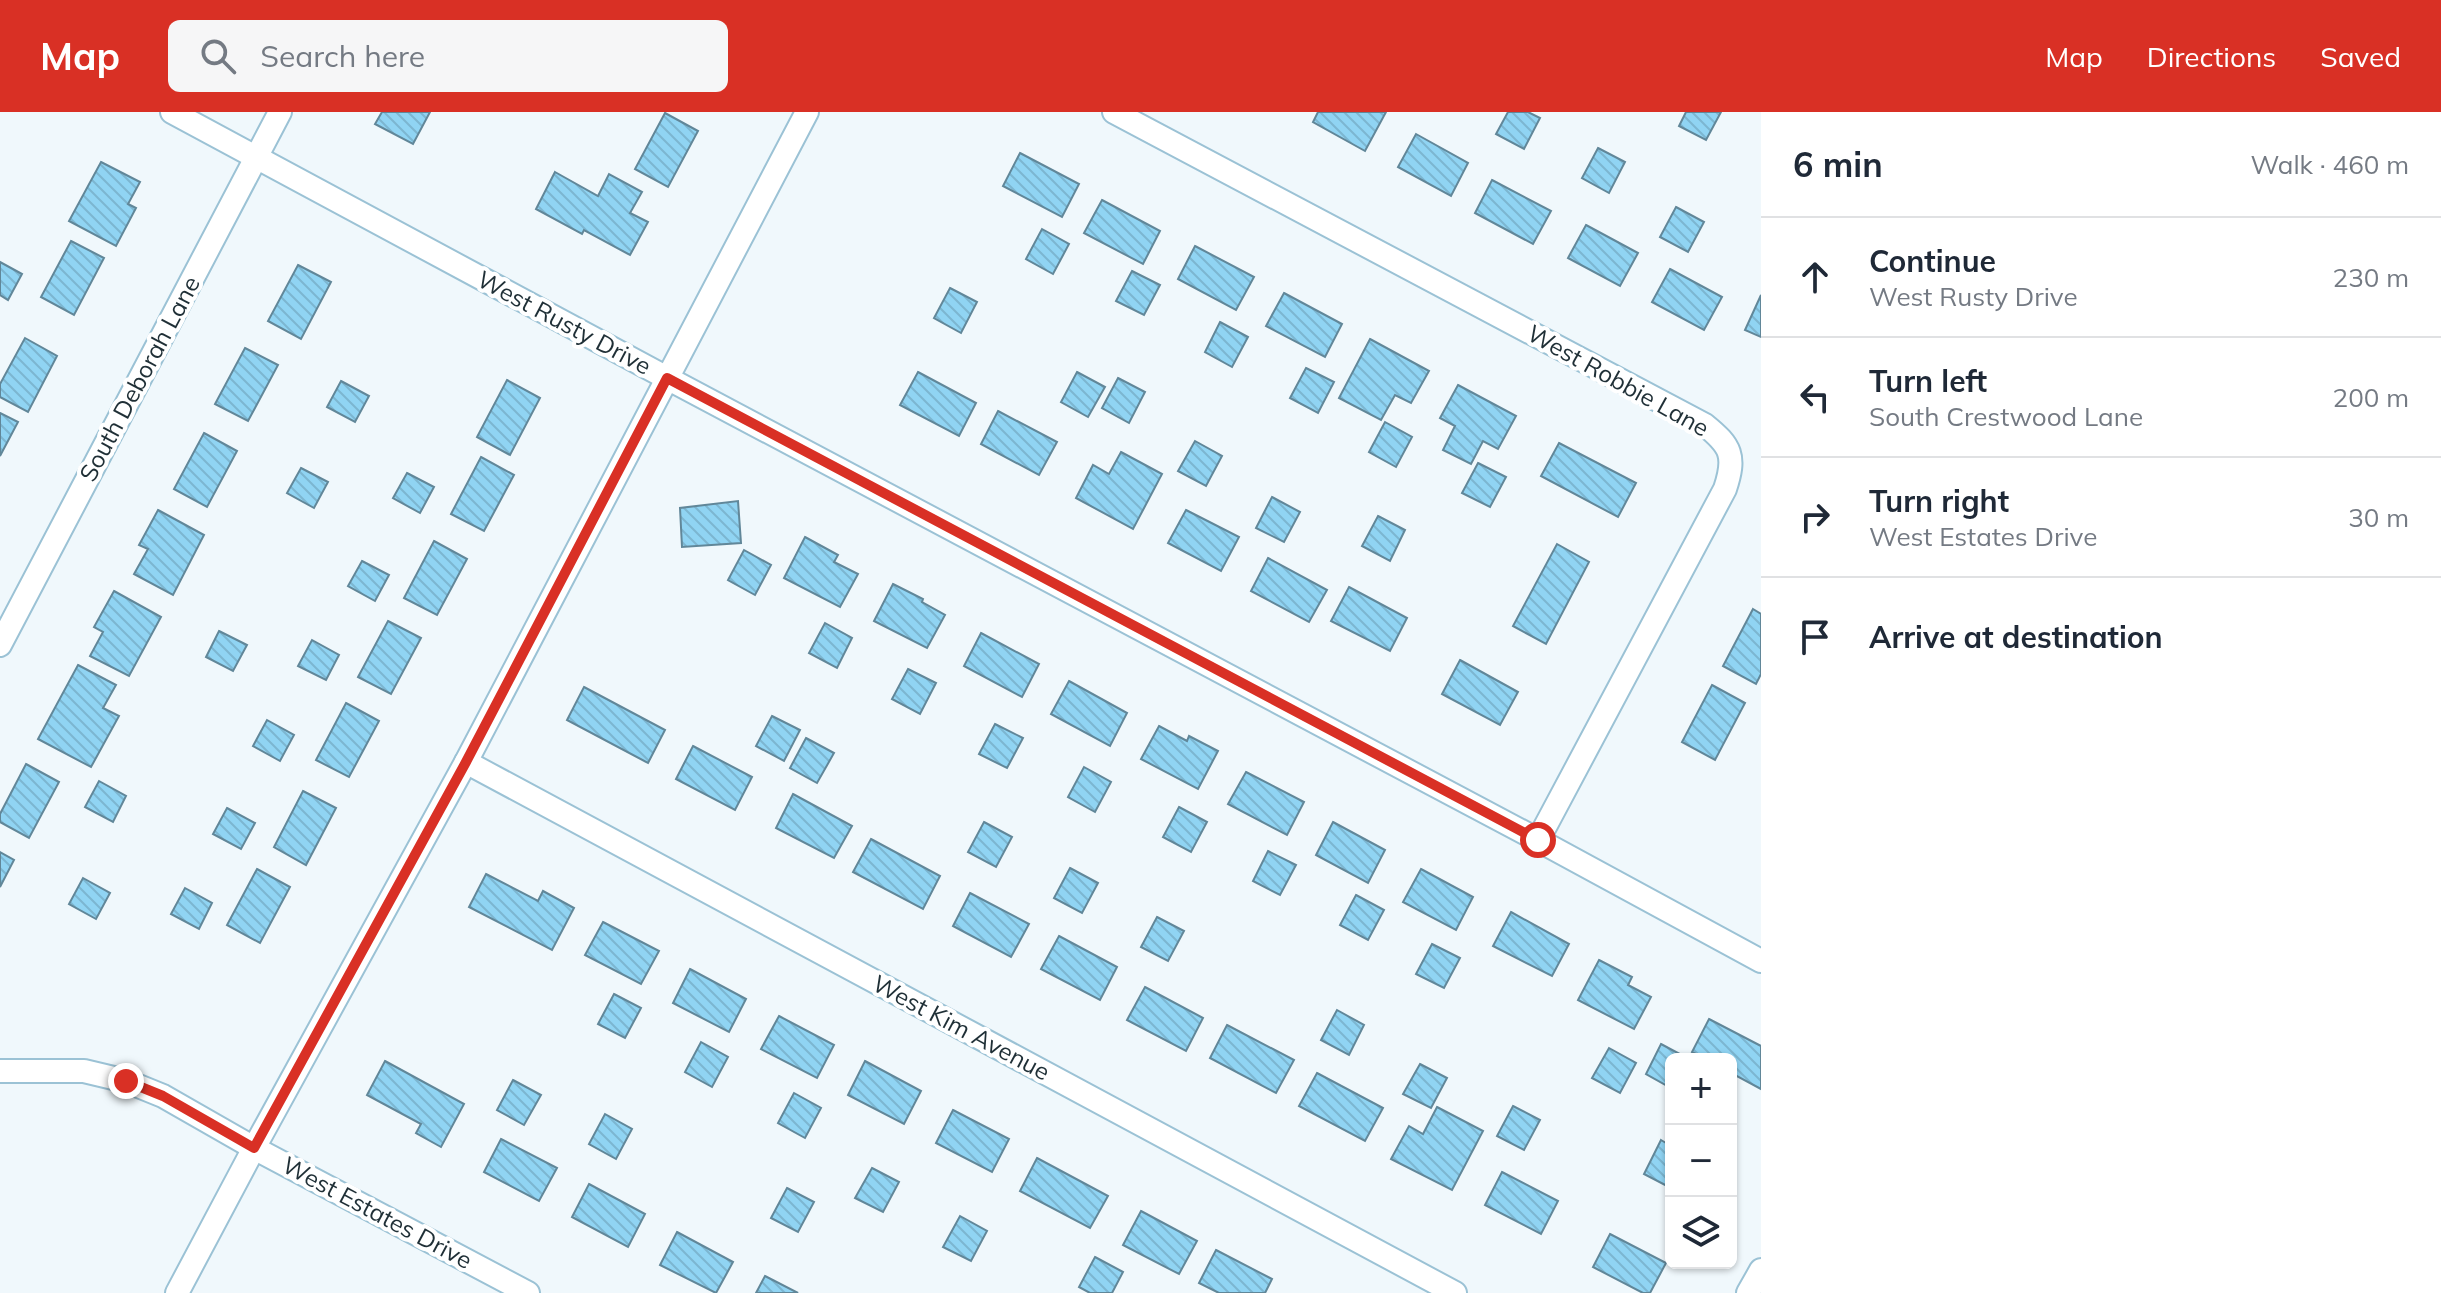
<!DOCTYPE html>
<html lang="en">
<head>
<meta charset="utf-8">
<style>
  body { margin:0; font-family:Mulish,sans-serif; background:#f6f6f7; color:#1f2937 }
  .controls { position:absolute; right:24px; bottom:24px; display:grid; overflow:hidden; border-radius:12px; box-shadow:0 2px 6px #0004 }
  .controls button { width:72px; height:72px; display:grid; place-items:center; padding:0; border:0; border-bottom:2px solid #e0e1e3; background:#fff; color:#1f2937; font:40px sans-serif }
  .stop { position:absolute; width:24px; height:24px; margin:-18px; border:6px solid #d93025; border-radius:50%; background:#fff }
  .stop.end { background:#d93025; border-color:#fff; box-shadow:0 2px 8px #0008 }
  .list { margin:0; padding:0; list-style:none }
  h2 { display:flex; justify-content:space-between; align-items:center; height:104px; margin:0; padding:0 32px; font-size:34px }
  h2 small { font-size:26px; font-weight:400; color:#747a83 }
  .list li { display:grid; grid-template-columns:52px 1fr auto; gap:24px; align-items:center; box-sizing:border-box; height:120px; padding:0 32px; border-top:2px solid #e0e1e3 }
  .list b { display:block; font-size:30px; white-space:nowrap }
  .list p { margin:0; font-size:26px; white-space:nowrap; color:#747a83 }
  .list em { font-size:26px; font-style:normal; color:#747a83 }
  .icon { flex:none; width:44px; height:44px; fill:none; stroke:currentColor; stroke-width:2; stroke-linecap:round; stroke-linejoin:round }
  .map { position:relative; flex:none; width:1761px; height:1181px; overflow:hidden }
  header { display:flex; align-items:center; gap:48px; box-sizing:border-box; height:112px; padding:0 40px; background:#d93025; color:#fff }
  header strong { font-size:38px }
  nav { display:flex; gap:44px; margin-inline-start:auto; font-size:28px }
  .search { width:560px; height:72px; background:#f6f6f7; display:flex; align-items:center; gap:20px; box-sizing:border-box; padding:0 28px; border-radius:12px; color:#747a83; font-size:30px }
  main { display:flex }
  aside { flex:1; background:#fff }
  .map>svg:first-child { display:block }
  .building { fill:url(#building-back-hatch); stroke:#618799; stroke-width:2 }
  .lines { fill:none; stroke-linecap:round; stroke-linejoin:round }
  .minor-casing { stroke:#9bc2d5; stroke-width:26 }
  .minor { stroke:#fff; stroke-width:22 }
  .route { stroke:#d93025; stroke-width:10 }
  .labels { text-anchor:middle; stroke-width:8; stroke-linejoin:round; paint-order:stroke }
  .street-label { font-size:24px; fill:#1f2f36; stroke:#fff }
</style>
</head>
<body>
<header>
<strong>Map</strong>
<div class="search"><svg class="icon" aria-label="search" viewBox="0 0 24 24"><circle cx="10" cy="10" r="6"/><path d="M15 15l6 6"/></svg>Search here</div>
<nav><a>Map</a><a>Directions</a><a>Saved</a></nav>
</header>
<main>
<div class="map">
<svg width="1761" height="1181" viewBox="0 0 1761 1181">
  <defs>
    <pattern id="building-back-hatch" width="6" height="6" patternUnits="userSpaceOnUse" patternTransform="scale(2)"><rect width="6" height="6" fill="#90d4f3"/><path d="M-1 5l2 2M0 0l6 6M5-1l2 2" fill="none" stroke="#7cb6d1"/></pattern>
  </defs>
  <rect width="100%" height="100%" fill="#f0f8fc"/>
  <g class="building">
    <polygon points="382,0 430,0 413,32 375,12"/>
    <polygon points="1318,0 1386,0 1365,39 1313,10"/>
    <polygon points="1508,0 1528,0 1540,6 1524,37 1496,22"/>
    <polygon points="1686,0 1721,0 1706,28 1679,14"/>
    <polygon points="665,1 698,19 668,75 635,57"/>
    <polygon points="1416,22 1468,51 1451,84 1398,55"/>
    <polygon points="1598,36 1625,50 1609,81 1582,66"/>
    <polygon points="1020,41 1079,72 1062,105 1003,74"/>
    <polygon points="101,50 140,70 128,92 136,96 116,134 69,109"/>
    <polygon points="555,60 598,84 609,62 642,80 630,101 648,110 630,143 584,118 582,122 536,97"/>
    <polygon points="1492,68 1551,99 1533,132 1475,101"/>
    <polygon points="1102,88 1160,119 1143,152 1084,121"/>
    <polygon points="1676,95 1704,110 1688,140 1660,125"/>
    <polygon points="1586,113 1638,141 1620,174 1568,146"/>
    <polygon points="1042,117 1069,132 1053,162 1026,147"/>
    <polygon points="71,129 104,146 74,203 41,185"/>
    <polygon points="1195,134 1254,165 1236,198 1178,167"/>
    <polygon points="0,150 22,162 8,188 0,183"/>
    <polygon points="298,153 331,170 301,227 268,209"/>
    <polygon points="1670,157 1722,185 1704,218 1652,190"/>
    <polygon points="1132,159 1160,173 1144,203 1116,189"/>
    <polygon points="950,176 977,190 961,221 934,206"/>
    <polygon points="1284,181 1342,212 1325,245 1266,214"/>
    <polygon points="1761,183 1761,225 1745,218"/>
    <polygon points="1220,210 1248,225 1232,255 1205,240"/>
    <polygon points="25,226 57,244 28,300 0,285 0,272"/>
    <polygon points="1370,227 1429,259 1411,291 1395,283 1381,308 1339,286"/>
    <polygon points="245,236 278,253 248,309 215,292"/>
    <polygon points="1306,256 1334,270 1318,301 1290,286"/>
    <polygon points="918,260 976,291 959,324 900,293"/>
    <polygon points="1077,260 1105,275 1088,305 1061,290"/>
    <polygon points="1118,266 1145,280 1129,311 1102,296"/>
    <polygon points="507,268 540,286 510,343 477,325"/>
    <polygon points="341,269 369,284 355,310 327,295"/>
    <polygon points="1458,273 1516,304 1498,337 1483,329 1471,352 1443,338 1455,314 1440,306"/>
    <polygon points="998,299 1057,330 1039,363 981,332"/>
    <polygon points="0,301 18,310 0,344"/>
    <polygon points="1385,310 1412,325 1396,355 1369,340"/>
    <polygon points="204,321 237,339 207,395 174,377"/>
    <polygon points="1195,329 1222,344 1206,374 1178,359"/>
    <polygon points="1559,331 1636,371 1618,405 1541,364"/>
    <polygon points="1121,340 1162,362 1133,417 1076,386 1093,353 1109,362"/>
    <polygon points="481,345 514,363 484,419 451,402"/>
    <polygon points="1478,351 1506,365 1490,395 1462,381"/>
    <polygon points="301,356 328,370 314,396 287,381"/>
    <polygon points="407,361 434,375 420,401 393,386"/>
    <polygon points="1272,385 1300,400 1284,430 1256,416"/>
    <polygon points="738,389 741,431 682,435 680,396"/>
    <polygon points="158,398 204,423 173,483 134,462 148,437 139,433"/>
    <polygon points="1186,398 1239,425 1221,459 1168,431"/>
    <polygon points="1378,404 1405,418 1390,449 1362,434"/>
    <polygon points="805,425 838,443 834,450 858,462 840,495 784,466"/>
    <polygon points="434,429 467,447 437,503 404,486"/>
    <polygon points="1557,432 1589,450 1546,532 1513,514"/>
    <polygon points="744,438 771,453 755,483 728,468"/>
    <polygon points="1268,446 1327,478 1309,510 1251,479"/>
    <polygon points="362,449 389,463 375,489 348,474"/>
    <polygon points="893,472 923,487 922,490 945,503 927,536 874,509"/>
    <polygon points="1349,475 1407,506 1390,539 1331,509"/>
    <polygon points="114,479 161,505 129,564 90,544 103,520 94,515"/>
    <polygon points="1753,497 1761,502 1761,562 1756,572 1723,554"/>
    <polygon points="388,509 421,526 391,582 358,565"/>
    <polygon points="825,511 852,526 837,556 809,541"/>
    <polygon points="219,519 247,533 233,559 206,545"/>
    <polygon points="981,521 1039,552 1022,585 964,554"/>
    <polygon points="312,528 339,543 326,568 298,554"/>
    <polygon points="1460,548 1518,580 1500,613 1442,582"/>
    <polygon points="78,553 116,573 103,596 119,604 91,655 38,627"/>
    <polygon points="908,557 936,571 920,602 892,587"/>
    <polygon points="1069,569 1127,601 1110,634 1051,602"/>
    <polygon points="1712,573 1745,591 1715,648 1682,630"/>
    <polygon points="584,575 665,618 648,651 567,608"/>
    <polygon points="346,591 379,609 349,665 316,648"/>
    <polygon points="772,604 800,618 784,649 756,634"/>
    <polygon points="267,608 294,623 280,649 253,634"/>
    <polygon points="995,612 1023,626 1007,656 979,642"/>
    <polygon points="1159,614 1187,629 1189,624 1218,639 1198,677 1141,647"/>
    <polygon points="806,626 834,641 817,671 790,656"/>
    <polygon points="693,634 752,665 735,698 676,667"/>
    <polygon points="26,652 59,670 29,726 0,710 0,702"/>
    <polygon points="1084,655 1111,670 1095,700 1068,685"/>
    <polygon points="1246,660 1304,690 1287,723 1228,692"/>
    <polygon points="99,669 126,684 113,710 85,695"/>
    <polygon points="303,679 336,696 306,753 274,735"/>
    <polygon points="793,682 852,714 834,746 776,716"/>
    <polygon points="1179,695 1207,710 1191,740 1163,725"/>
    <polygon points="227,696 255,711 241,737 213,722"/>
    <polygon points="984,710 1012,725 996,755 968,740"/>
    <polygon points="1333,710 1385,738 1368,771 1316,743"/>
    <polygon points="871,727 940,764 923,797 853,760"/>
    <polygon points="1268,739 1296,753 1280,783 1253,769"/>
    <polygon points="0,740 14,748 0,775"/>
    <polygon points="1070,756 1098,771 1082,801 1054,786"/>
    <polygon points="257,757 290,775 260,831 227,813"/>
    <polygon points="1421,757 1473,785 1456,818 1403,790"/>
    <polygon points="486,762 538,789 543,779 574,796 552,838 469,795"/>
    <polygon points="83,766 110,781 96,807 69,792"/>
    <polygon points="185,776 212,791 199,817 171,802"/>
    <polygon points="970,781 1029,812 1011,845 953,814"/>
    <polygon points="1356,783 1384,798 1368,828 1340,813"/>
    <polygon points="1511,800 1569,832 1552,864 1493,834"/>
    <polygon points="1157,805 1184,819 1168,849 1141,835"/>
    <polygon points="603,810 659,839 641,872 585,843"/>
    <polygon points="1059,824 1117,855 1100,888 1041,857"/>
    <polygon points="1432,832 1460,846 1444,876 1416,862"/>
    <polygon points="1599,848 1632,865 1628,873 1651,885 1634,917 1578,888"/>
    <polygon points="690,857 746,887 729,920 673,891"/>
    <polygon points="1145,875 1203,906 1186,939 1127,908"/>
    <polygon points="614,882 641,896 625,926 598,912"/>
    <polygon points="1337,898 1364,913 1349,943 1321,928"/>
    <polygon points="779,904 834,933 817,966 761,937"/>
    <polygon points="1709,907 1761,934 1761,977 1731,961 1731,947 1705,947 1692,940"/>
    <polygon points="1227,913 1294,948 1276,981 1210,946"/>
    <polygon points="701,930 728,945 712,975 685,960"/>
    <polygon points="1661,932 1689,947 1671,947 1671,976 1646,962"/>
    <polygon points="1609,936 1636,951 1620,981 1592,966"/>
    <polygon points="385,949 464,992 441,1035 416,1021 421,1012 367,983"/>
    <polygon points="865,949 921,979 904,1012 848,983"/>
    <polygon points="1420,952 1447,966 1431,996 1403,982"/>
    <polygon points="1317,961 1383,996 1365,1029 1299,994"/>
    <polygon points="513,968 541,983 524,1013 497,998"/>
    <polygon points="794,981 821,996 805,1026 778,1011"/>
    <polygon points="1513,994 1540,1008 1524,1038 1497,1024"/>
    <polygon points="1437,995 1483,1019 1452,1078 1391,1047 1409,1014 1423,1022"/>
    <polygon points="953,998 1009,1027 992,1060 936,1031"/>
    <polygon points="605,1002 632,1017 616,1047 589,1032"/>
    <polygon points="501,1027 557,1056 539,1089 484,1060"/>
    <polygon points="1661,1028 1671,1034 1671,1076 1644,1062"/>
    <polygon points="1037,1046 1108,1084 1090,1116 1020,1079"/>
    <polygon points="872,1056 899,1070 883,1100 855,1086"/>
    <polygon points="1502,1060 1558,1089 1541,1122 1485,1093"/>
    <polygon points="589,1072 645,1102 628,1135 572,1105"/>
    <polygon points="787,1076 814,1090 798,1120 771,1106"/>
    <polygon points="1141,1099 1197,1129 1179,1162 1123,1133"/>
    <polygon points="960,1104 987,1119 971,1149 943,1135"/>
    <polygon points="677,1120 733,1150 716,1181 660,1153"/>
    <polygon points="1610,1122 1666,1151 1650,1181 1643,1181 1593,1155"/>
    <polygon points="1216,1138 1272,1167 1265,1181 1219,1181 1199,1171"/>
    <polygon points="1095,1145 1123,1160 1112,1181 1090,1181 1079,1175"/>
    <polygon points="765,1164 798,1181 756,1181"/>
  </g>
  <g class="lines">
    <defs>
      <g id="minor">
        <polyline points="172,0 667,266 1538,728 1761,849"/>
        <path d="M1114,0L1705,313C1731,334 1736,344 1725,377L1538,728"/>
        <polyline points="0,533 280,0"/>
        <polyline points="466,650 1455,1181"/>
        <polyline points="0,959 84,959 126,969 163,984 254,1036 528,1181"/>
        <polyline points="177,1181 254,1036 466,650 807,0"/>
        <polyline points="1748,1181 1761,1158"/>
      </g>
    </defs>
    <use href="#minor" class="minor-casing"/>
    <use href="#minor" class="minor"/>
  </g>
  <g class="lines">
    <polyline class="route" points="126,969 163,984 254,1036 466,650 667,266 1538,728"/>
  </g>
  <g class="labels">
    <g class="street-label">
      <text transform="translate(564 211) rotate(28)" y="8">West Rusty Drive</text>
      <text transform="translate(140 267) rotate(-62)" y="8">South Deborah Lane</text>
      <text transform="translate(1618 269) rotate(29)" y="8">West Robbie Lane</text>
      <text transform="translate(961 916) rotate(28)" y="8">West Kim Avenue</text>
      <text transform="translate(377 1101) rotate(28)" y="8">West Estates Drive</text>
    </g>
  </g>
</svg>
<div class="controls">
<button>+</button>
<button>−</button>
<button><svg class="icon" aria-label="layers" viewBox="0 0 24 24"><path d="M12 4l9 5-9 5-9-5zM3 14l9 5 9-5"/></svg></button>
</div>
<div class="stop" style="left:1538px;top:728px"></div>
<div class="stop end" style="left:126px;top:969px"></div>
</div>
<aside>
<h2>6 min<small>Walk · 460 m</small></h2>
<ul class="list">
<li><svg class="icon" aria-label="ahead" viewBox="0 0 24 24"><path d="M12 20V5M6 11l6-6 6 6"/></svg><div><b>Continue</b><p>West Rusty Drive</p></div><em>230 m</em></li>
<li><svg class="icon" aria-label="left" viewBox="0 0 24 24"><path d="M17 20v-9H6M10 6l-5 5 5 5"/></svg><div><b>Turn left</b><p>South Crestwood Lane</p></div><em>200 m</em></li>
<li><svg class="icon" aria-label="right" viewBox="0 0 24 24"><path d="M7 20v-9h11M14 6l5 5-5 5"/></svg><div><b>Turn right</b><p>West Estates Drive</p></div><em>30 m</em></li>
<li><svg class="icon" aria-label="arrive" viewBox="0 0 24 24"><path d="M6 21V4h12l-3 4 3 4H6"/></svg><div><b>Arrive at destination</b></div></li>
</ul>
</aside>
</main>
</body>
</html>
